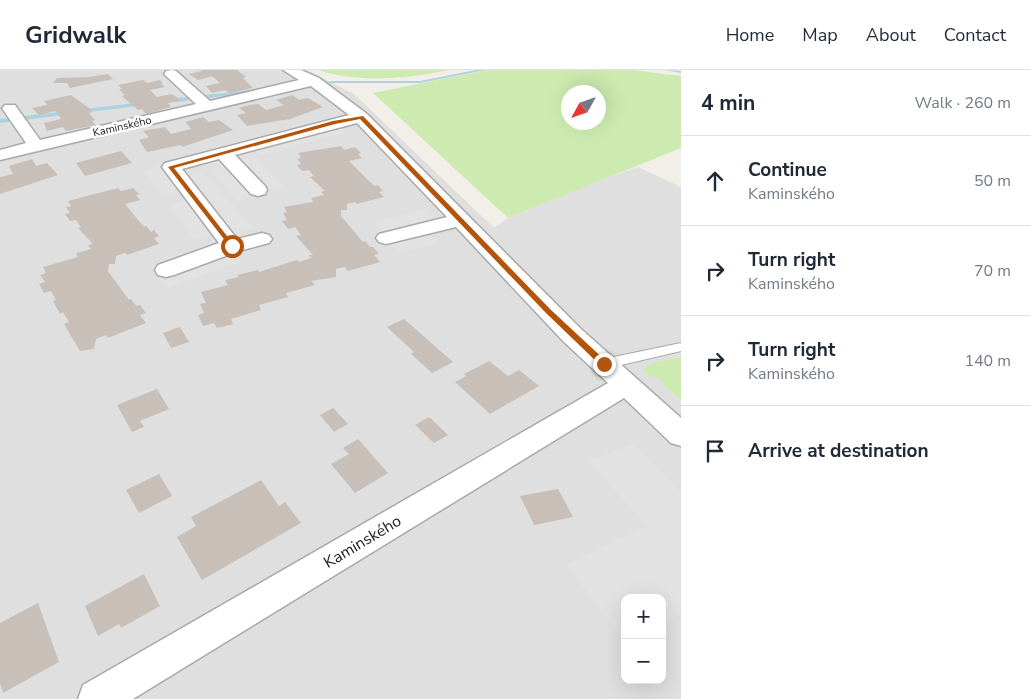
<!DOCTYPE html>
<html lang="en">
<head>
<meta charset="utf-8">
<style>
  body { margin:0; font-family:"Nunito Sans",sans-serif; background:#f6f6f7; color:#1f2937 }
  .controls { position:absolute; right:15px; bottom:15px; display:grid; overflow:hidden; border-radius:10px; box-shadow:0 5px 20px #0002 }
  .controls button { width:45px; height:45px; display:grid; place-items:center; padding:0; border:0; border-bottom:1px solid #e0e1e3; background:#fff; color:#1f2937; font:25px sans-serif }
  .compass { position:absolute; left:561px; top:15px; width:45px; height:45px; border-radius:50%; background:#fff; box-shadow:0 5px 20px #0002; rotate:230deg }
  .stop { position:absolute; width:15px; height:15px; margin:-11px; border:4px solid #b45309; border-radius:50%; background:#fff }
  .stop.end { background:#b45309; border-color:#fff; box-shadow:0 1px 5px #0008 }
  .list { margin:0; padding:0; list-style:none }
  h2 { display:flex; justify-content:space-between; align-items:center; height:65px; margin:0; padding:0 20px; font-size:21px }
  h2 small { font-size:16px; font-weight:400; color:#747a83 }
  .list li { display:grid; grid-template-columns:32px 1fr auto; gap:15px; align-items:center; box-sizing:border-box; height:90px; padding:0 20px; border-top:1px solid #e0e1e3 }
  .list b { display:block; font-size:19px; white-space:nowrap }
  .list p { margin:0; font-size:16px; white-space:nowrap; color:#747a83 }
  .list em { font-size:16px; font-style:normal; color:#747a83 }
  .icon { flex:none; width:28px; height:28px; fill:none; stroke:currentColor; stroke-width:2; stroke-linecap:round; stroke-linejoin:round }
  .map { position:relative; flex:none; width:681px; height:629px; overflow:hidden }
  header { display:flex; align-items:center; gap:30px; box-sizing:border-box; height:70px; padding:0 25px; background:#fff; border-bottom:1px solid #e0e1e3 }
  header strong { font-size:24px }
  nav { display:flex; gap:28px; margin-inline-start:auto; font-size:18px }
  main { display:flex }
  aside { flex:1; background:#fff }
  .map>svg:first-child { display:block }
  .residential { fill:#e0dfdf; fill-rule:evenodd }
  .grass { fill:#cdebb0; fill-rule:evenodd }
  .parking { fill:#e2e2e2 }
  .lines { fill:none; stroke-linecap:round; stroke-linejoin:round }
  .stream { fill:#aad3df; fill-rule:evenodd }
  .building { fill:#c7bfb8 }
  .service-casing { stroke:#a9a9a9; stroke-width:2 }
  .minor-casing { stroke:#a9a9a9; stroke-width:3 }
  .service { fill:#fff; fill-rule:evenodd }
  .minor { fill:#fff; fill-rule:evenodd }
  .route { fill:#b45309 }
  .labels { text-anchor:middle; stroke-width:5; stroke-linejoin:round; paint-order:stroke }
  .far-street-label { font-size:11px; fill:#222; stroke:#fff }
  .near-street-label { font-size:16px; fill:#222; stroke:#fff }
</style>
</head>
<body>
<header>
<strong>Gridwalk</strong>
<nav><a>Home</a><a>Map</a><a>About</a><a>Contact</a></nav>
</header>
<main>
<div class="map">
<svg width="681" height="629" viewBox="0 0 681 629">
  <rect width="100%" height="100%" fill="#f2efe9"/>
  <path class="residential" d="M0,0H307L354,24L494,158L508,148L605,108L638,97L681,117V287L656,292L655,306L681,331V629H0ZM625,528H662V610H625Z"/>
  <g class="grass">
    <path d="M318,0H448C410,9 355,13 318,0Z"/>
    <path d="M487,0H633L681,6V78L508,148L373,23ZM598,22V52H568V22Z"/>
    <polygon points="681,287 681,331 655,306 652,308 642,299 656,292"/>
  </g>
  <g class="parking">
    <polygon points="330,49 347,62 260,85 253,79 235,85 240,90 253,86 285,116 236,130 209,100 223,96 214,93 202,94 189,100 188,105 203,102 253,158 238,164 249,166 270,161 277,173 235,182 242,191 167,218 151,197 169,191 167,187 179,183 182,186 206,177 212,170 212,165 194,169 169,135 184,130 179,123 163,127 143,102 158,97 157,95"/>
    <polygon points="425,139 446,161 430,163 439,173 398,183 379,162 382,161 375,152"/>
    <polygon points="633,373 681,422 681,545 662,556 662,528 625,528 625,571 566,495 646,456 589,391"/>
  </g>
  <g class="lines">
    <g class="stream">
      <polygon points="476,0 485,0 420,13 333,13 316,15 314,14 333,11 420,11"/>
      <polygon points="665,0 681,1 681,3"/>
      <polygon points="261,19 263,19 263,21 169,33 166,31 169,29"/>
      <polygon points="144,32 147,34 146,35 0,53 0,49"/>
    </g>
  </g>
  <g class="building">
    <polygon points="201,0 237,0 246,7 243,8 253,18 229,23 225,20 212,23 206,16 220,13 212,6 198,10 189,4 202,1"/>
    <polygon points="108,4 113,9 70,18 67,13 53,13 57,8 89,7"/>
    <polygon points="143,10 147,13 160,10 163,13 161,14 165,17 150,20 157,27 172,24 181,30 168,33 171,37 146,44 142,39 138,40 122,26 125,25 119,19 122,19 118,15"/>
    <polygon points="71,25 89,38 92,42 89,43 95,50 92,51 96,55 66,61 63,57 47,61 44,53 61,49 56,41 39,45 32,38 47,35 44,31"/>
    <polygon points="292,25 299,30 308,28 323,37 290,49 247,56 237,45 246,43 239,38 249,35 258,34 266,40 284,35 276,30"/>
    <polygon points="203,47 209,52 219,50 233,60 182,77 181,75 147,82 139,70 149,67 143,61 165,57 171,64 191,59 185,52"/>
    <polygon points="341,76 344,80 355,77 361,83 358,84 362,88 349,91 369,111 375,116 378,115 383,121 379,122 384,127 356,134 355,132 347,134 347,140 341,140 341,146 363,172 365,171 370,177 373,177 379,184 374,185 380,192 348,201 345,197 336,199 336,207 311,211 315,215 286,223 288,227 259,235 261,240 231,249 233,254 217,258 214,253 203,256 198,245 204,243 200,234 206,233 201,222 228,215 225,210 239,207 237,205 258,200 259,202 297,190 299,192 311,188 309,185 313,185 296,166 301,165 295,157 288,159 282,151 287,150 283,143 287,142 284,137 313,132 311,128 324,125 321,122 325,121 310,107 314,106 309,100 302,101 297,95 301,94 297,89 301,88 298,83"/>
    <polygon points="121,81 132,93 85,106 76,93"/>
    <polygon points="32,89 36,96 47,93 58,105 0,124 0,107 13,104 9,96"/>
    <polygon points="118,118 121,121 133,118 139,124 136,125 140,130 125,134 144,157 146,156 151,162 154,160 159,166 154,168 159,174 127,185 125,183 116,186 115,194 109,194 108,201 129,230 131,229 136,236 140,235 146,243 140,245 146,253 108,268 106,265 96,269 94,279 80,281 64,254 69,252 63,242 60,244 53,231 56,230 51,221 44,223 39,214 45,212 40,205 46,203 43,197 78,187 76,183 91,179 88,175 93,174 78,158 81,157 76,150 70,151 65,144 70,143 66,137 71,136 68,131"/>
    <polygon points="404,249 453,292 432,303 411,284 414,282 387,257"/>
    <polygon points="180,257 189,272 171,278 163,263"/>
    <polygon points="489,291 508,306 519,300 539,316 490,344 455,312 466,306 464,304"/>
    <polygon points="157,319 169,339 140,351 144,357 132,362 117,335"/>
    <polygon points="333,338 348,354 334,362 320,345"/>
    <polygon points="429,347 448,365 434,373 415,355"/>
    <polygon points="358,369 388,403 355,423 331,394 349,384 343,378"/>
    <polygon points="159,404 172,426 139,443 126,420"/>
    <polygon points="261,410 279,436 285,432 301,453 202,510 177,467 196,456 191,447"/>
    <polygon points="558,419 573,447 534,455 520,426"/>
    <polygon points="144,504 160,536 121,558 119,554 98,566 85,536"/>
    <polygon points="38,533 59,592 3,623 0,613 0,553"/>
  </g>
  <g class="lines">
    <defs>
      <polygon id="service" points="681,273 681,281 604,299 599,297 597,294 599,291 604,289"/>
      <polygon id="minor" points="172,0 176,1 210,31 299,10 283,0 301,0 319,8 367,44 581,259 681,348 681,376 671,373 624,328 133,629 78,629 83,615 608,313 563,271 456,157 386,174 379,172 376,168 379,164 447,147 357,53 235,85 265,116 267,120 265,124 258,126 251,124 219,89 182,99 237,169 262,163 269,165 272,169 269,173 239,181 174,205 166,207 158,205 155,200 158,195 219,173 162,97 165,93 349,45 311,16 0,90 0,80 26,73 2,38 5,35 15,35 40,70 196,34 164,4 166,1"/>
    </defs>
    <use href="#service" class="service-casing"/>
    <use href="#minor" class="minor-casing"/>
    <use href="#service" class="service"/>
    <use href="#minor" class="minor"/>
  </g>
  <polygon class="route" points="363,46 551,240 607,292 607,296 601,296 546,243 360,49 335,54 174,98 234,175 234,177 230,177 168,97 333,51"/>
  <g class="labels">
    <g class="far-street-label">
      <text transform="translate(122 56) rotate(-13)" y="4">Kaminského</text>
    </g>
    <g class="near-street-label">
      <text transform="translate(362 471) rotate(-31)" y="6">Kaminského</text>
    </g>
  </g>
</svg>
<div class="controls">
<button>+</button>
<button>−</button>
</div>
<svg class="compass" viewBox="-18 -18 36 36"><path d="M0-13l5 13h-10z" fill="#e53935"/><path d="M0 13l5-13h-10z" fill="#747a83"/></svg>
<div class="stop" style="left:232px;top:176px"></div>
<div class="stop end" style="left:604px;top:294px"></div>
</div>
<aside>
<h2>4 min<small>Walk · 260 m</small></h2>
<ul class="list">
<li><svg class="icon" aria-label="ahead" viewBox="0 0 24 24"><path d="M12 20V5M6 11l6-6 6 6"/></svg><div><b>Continue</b><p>Kaminského</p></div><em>50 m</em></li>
<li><svg class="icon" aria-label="right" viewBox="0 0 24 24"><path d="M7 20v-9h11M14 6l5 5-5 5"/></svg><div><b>Turn right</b><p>Kaminského</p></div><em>70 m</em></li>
<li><svg class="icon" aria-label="right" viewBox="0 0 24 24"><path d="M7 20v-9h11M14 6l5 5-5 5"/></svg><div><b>Turn right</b><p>Kaminského</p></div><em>140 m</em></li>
<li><svg class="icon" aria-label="arrive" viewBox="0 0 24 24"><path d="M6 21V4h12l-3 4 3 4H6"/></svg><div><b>Arrive at destination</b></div></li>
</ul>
</aside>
</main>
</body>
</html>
